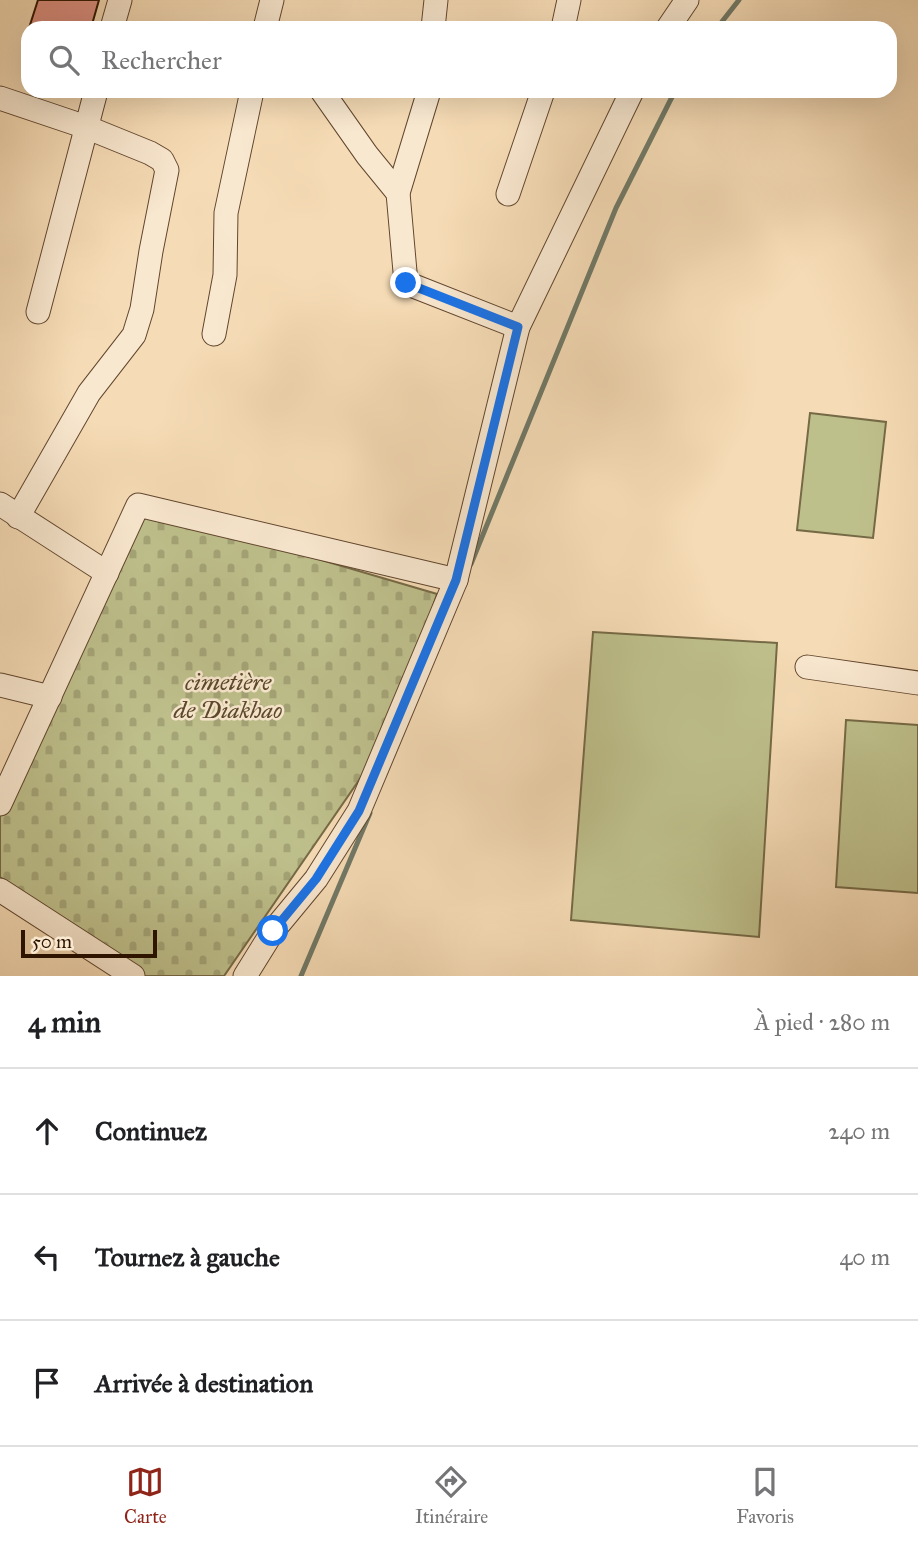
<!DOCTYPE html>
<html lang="fr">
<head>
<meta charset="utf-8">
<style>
  body { margin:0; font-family:"IM FELL Great Primer",serif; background:#f2f2f2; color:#202124 }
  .scale { position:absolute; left:21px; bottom:18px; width:136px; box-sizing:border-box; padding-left:7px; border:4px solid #2f1400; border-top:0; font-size:19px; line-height:24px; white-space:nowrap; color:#2f1400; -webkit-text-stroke:5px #f9e8d0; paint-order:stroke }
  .stop { position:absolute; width:21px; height:21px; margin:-16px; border:5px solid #1a73e8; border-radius:50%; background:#fff }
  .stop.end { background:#1a73e8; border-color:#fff; box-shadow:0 2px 7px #0008 }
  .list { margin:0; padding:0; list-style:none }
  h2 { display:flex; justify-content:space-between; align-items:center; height:91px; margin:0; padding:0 28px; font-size:30px }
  h2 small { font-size:23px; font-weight:400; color:#757577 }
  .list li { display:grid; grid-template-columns:46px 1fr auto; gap:21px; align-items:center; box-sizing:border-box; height:126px; padding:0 28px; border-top:2px solid #e0e0e0 }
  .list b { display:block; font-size:26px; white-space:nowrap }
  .list em { font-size:23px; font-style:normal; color:#757577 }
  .icon { flex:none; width:38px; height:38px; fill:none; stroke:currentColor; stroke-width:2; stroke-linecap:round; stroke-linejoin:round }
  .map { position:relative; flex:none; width:918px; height:976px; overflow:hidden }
  .search { position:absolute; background:#fff; box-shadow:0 7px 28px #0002; left:21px; right:21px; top:21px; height:77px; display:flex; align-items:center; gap:18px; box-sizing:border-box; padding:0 24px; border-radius:21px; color:#757577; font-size:26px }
  .sheet { height:469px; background:#fff }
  nav { display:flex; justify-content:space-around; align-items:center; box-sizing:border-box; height:98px; border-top:2px solid #e0e0e0; background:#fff; font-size:19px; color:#757577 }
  nav a { display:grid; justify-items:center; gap:4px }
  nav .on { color:#8f2418 }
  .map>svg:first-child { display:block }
  .grass { fill:#bec08c; stroke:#766a46; stroke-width:2 }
  .cemetery { fill:url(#cemetery-stones); stroke:#766a46; stroke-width:2 }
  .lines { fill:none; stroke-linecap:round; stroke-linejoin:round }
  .stream { stroke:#717967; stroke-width:5 }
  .building { fill:#df9184; stroke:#2f1400; stroke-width:2 }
  .minor-casing { stroke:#61462e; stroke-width:25 }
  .minor { stroke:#f9e8d0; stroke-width:23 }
  .route { stroke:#1a73e8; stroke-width:9 }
  .labels { text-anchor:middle; stroke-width:5; stroke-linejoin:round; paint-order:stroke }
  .park-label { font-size:24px; font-style:italic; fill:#5a482a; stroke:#f9e8d0 }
</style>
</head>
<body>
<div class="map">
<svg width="918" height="976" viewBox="0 0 918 976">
  <defs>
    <pattern id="cemetery-stones" width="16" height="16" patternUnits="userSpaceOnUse" patternTransform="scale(1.75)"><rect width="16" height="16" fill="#bec08c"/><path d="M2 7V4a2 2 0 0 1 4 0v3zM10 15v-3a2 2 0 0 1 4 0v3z" fill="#a4a477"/></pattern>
  </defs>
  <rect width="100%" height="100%" fill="#f6dcb6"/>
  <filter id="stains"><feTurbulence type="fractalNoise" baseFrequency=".00286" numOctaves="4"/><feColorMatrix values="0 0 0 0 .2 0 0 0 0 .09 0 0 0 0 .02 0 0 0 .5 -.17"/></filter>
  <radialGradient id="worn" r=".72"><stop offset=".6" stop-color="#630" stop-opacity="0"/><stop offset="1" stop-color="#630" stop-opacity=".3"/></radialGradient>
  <g class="grass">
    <polygon points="810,413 886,422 873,538 797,530"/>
    <polygon points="593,632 777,643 759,937 571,920"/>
    <polygon points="846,720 918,725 918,893 836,887"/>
  </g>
  <polygon class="cemetery" points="154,511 437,594 414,665 375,757 224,976 145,976 0,877 0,813 141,516"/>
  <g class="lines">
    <g class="stream">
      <polyline points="717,28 739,0"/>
      <polyline points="471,564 616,208 675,91"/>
      <polyline points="301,976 370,813"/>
    </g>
  </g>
  <polygon class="building" points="38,0 99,0 91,28 29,28"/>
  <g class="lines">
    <defs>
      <g id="minor">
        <polyline points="112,28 120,0"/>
        <polyline points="265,28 272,0"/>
        <polyline points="433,28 436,0"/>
        <polyline points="563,28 569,0"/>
        <polyline points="668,28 687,0"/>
        <polyline points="322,91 367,155 398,193"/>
        <polyline points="429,91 398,193 406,283 518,327"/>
        <polyline points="0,98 86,127 150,153 162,160 167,170 151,251 142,309 134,335 89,393 18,517"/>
        <polyline points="508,194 543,91"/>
        <polyline points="38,312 96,91"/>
        <polyline points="214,334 225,275 226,213 252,91"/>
        <polyline points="0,504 107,573"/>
        <polyline points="807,667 918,683"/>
        <polyline points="0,685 50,697"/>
        <polyline points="0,804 138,505 456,580"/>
        <polyline points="0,890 133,976"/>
        <polyline points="245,976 273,931 316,879 359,811 456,580 518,327 632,91"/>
      </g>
    </defs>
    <use href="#minor" class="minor-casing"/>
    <use href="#minor" class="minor"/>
  </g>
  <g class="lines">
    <polyline class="route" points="273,931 316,879 359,811 456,580 518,327 406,283"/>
  </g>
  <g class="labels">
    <g class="park-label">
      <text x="228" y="690">cimetière<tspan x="228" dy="28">de Diakhao</tspan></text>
    </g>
  </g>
  <rect width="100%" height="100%" filter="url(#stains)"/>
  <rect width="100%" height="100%" fill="url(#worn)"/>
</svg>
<div class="scale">50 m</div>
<div class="stop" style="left:273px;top:931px"></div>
<div class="stop end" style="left:406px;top:283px"></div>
<div class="search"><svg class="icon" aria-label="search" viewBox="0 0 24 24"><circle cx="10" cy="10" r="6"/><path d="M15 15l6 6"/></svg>Rechercher</div>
</div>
<section class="sheet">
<h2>4 min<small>À pied · 280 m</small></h2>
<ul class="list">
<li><svg class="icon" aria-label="ahead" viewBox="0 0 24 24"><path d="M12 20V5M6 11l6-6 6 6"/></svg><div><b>Continuez</b></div><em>240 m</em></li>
<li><svg class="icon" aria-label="left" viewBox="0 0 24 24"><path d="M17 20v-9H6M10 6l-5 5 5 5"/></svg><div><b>Tournez à gauche</b></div><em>40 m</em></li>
<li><svg class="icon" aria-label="arrive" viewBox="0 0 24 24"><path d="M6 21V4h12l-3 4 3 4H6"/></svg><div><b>Arrivée à destination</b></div></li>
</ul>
</section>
<nav>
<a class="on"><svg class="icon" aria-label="map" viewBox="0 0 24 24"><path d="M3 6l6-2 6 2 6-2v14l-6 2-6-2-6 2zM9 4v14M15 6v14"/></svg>Carte</a>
<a><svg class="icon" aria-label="directions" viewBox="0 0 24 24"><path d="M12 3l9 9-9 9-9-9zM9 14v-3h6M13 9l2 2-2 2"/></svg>Itinéraire</a>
<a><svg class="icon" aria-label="saved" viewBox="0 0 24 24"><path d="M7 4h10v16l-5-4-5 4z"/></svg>Favoris</a>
</nav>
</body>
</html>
